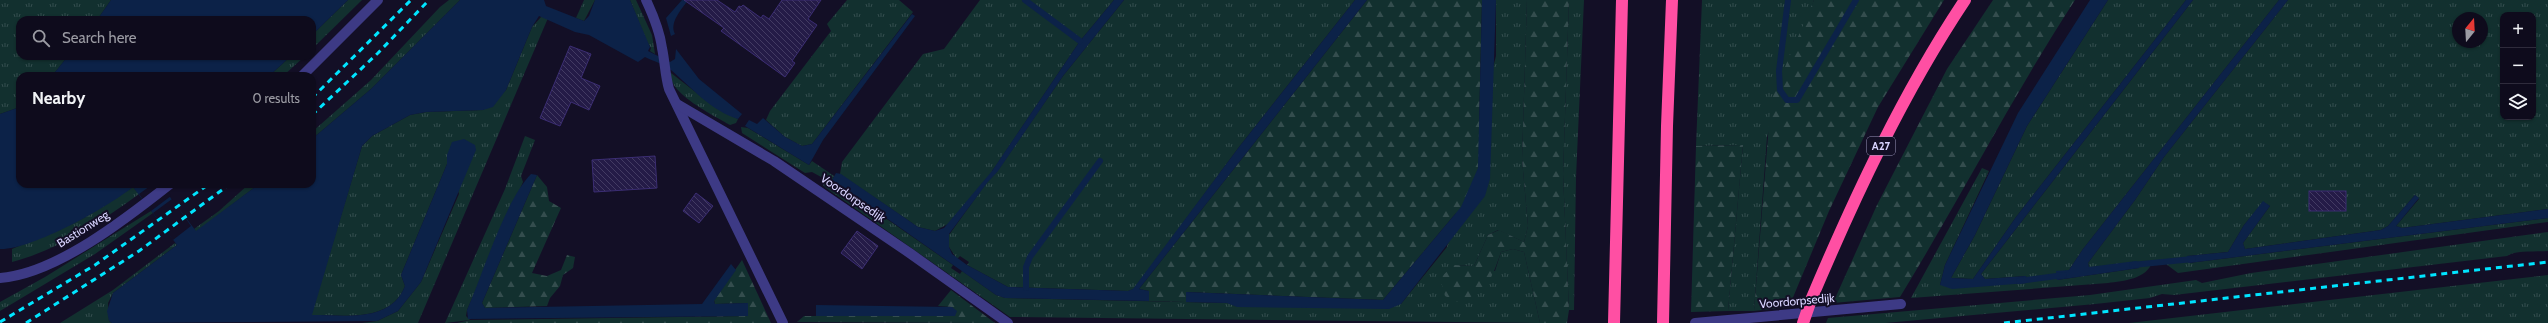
<!DOCTYPE html>
<html lang="en">
<head>
<meta charset="utf-8">
<style>
  body { margin:0; font-family:Cabin,sans-serif; background:#171425; color:#f1f3f6 }
  .controls { position:absolute; right:12px; top:12px; display:grid; overflow:hidden; border-radius:8px; box-shadow:0 1px 3px #0004 }
  .controls button { width:36px; height:36px; display:grid; place-items:center; padding:0; border:0; border-bottom:1px solid #2e2b3b; background:#0e0b1c; color:#f1f3f6; font:20px sans-serif }
  .compass { position:absolute; left:2452px; top:12px; width:36px; height:36px; border-radius:50%; background:#0e0b1c; box-shadow:0 1px 3px #0004; rotate:18deg }
  .list { margin:0; padding:0; list-style:none }
  h2 { display:flex; justify-content:space-between; align-items:center; height:52px; margin:0; padding:0 16px; font-size:17px }
  h2 small { font-size:13px; font-weight:400; color:#9b9ba3 }
  .icon { flex:none; width:22px; height:22px; fill:none; stroke:currentColor; stroke-width:2; stroke-linecap:round; stroke-linejoin:round }
  .map { position:relative; flex:none; width:2548px; height:323px; overflow:hidden }
  .search { position:absolute; background:#0e0b1c; box-shadow:0 1px 3px #0004; left:16px; top:16px; width:300px; height:44px; display:flex; align-items:center; gap:10px; box-sizing:border-box; padding:0 14px; border-radius:12px; color:#9b9ba3; font-size:15px }
  .panel { position:absolute; background:#0e0b1c; box-shadow:0 1px 3px #0004; left:16px; top:72px; width:300px; height:116px; border-radius:12px }
  .map>svg:first-child { display:block }
  .grass { fill:url(#grass-tufts); fill-rule:evenodd }
  .forest { fill:url(#forest-firs) }
  .water { fill:#0c2248 }
  .pier { fill:#130f26 }
  .lines { fill:none; stroke-linecap:round; stroke-linejoin:round }
  .stream { stroke:#0c2248; stroke-width:6 }
  .building { fill:url(#building-back-hatch); stroke:#3b2d73 }
  .minor { stroke:#3d3a85; stroke-width:10 }
  .highway { stroke:#ff4fa3; stroke-width:12 }
  .rail { stroke:#00e5ff; stroke-width:3; stroke-dasharray:6 5; stroke-linecap:butt }
  .highway-bridge { stroke:#ff4fa3; stroke-width:12 }
  .labels { text-anchor:middle; stroke-width:4; stroke-linejoin:round; paint-order:stroke }
  .shield { fill:#130f26; stroke:#9e99be; stroke-width:1 }
  .shield-label { font-size:11px; font-weight:bold; fill:#d9d4ff }
  .street-label { font-size:12px; fill:#d9d4ff; stroke:#130f26 }
</style>
</head>
<body>
<div class="map">
<svg width="2548" height="323" viewBox="0 0 2548 323">
  <defs>
    <pattern id="grass-tufts" width="24" height="20" patternUnits="userSpaceOnUse"><rect width="24" height="20" fill="#12302f"/><path d="M3 7l-1-3M5 7V3M7 7l1-3M15 17l-1-3M17 17v-4M19 17l1-3" fill="none" stroke="#344d4e"/></pattern>
    <pattern id="forest-firs" width="22" height="20" patternUnits="userSpaceOnUse"><rect width="22" height="20" fill="#12302f"/><path d="M5 1l3.5 6h-7zM16 11l3.5 6h-7z" fill="#344d4e"/></pattern>
    <pattern id="building-back-hatch" width="6" height="6" patternUnits="userSpaceOnUse"><rect width="6" height="6" fill="#241b47"/><path d="M-1 5l2 2M0 0l6 6M5-1l2 2" fill="none" stroke="#433b63"/></pattern>
  </defs>
  <rect width="100%" height="100%" fill="#130f26"/>
  <g class="grass">
    <polygon points="0,0 111,0 97,20 20,20 20,56 68,56 52,76 20,76 20,107 0,114"/>
    <polygon points="348,0 362,0 312,49 312,35"/>
    <polygon points="449,0 460,0 371,89 312,139 312,132 371,80 440,7"/>
    <polygon points="584,0 595,0 584,21 576,18"/>
    <polygon points="630,0 636,0 652,35 655,54 650,51 651,48 646,40"/>
    <polygon points="847,0 899,0 913,12 812,144 802,146 785,137 766,120 770,111 831,31 827,24"/>
    <polygon points="980,0 1114,0 1080,41 995,167 992,171 996,173 1063,76 1124,0 1355,0 1239,147 1134,289 1128,291 1008,287 967,265 969,262 960,256 957,259 949,247 949,235 987,182 985,181 950,223 935,231 918,227 840,174 842,162 923,54 944,49"/>
    <polygon points="1496,0 1527,0 1522,159 1528,226 1524,242 1498,230 1488,235 1474,266 1454,265 1495,271 1501,252 1513,249 1524,252 1540,323 1010,317 826,188 823,185 823,178 812,172 805,173 742,133 741,127 748,128 809,165 812,161 834,176 832,181 953,265 951,268 960,274 962,271 996,295 1005,298 1227,303 1243,307 1401,304 1447,247 1496,56"/>
    <polygon points="1569,0 1584,0 1576,177 1574,310 1569,310 1563,174"/>
    <polygon points="1702,0 1814,0 1767,137 1754,311 1728,311 1743,145 1696,146"/>
    <polygon points="2108,0 2186,0 2016,217 1973,279 1951,278 1975,235 2027,126"/>
    <path d="M2193,0H2279L2083,249L2069,270L2057,280L2139,268L2109,266L2089,267L2088,263L2135,200L2164,157L2288,0H2548V209L2402,228L2396,226L2419,199L2415,195L2388,226L2381,230L2245,249L2243,243L2270,206L2263,202L2244,225L2228,252L2187,256L2189,263L2548,218V222L2178,273L2162,261L2152,262C2147,279 2123,281 2108,283L1911,298L1982,168L1989,171L1945,265L1940,285L2027,283L2026,276L1985,279L1981,274ZM2503,15H2533V117H2503ZM2458,18H2482V42H2458Z"/>
    <path d="M542,16L548,18L418,323H362L377,321L398,311L421,282L459,194L447,155V164L401,275L405,286C391,323 344,315 311,315L362,146L372,136L410,115L426,112L483,110L506,90L532,27Z"/>
    <polygon points="291,56 305,56 283,76 269,76"/>
    <path d="M671,73L716,108L738,119L736,123L730,125C715,116 667,93 671,73Z"/>
    <polygon points="525,136 535,140 521,176 523,182 467,310 466,316 470,320 445,323 505,189"/>
    <polygon points="249,184 259,184 196,232 194,229 219,211"/>
    <path d="M133,187L139,194C101,222 58,250 12,262V249L82,219Z"/>
    <polygon points="151,211 153,213 95,254 0,311 0,302 45,277"/>
    <path d="M2548,232V251C2536,252 2516,250 2507,256L2174,295L2162,294L2150,298L2095,304L1885,323H1826L1828,318L2090,295L2196,280L2202,283L2251,273Z"/>
    <polygon points="175,243 177,245 113,293 108,303 109,321 112,323 60,323 113,290"/>
    <polygon points="2548,275 2548,323 2129,323"/>
  </g>
  <g class="forest">
    <polygon points="1367,0 1482,0 1478,168 1461,207 1383,300 1187,292 1186,302 1149,301 1149,291 1139,289"/>
    <path d="M1527,0H1569L1563,174L1569,310L1567,323H1540L1524,252L1513,249L1501,252C1491,281 1487,293 1457,302L1445,296L1440,278L1454,265L1474,266L1488,235L1499,230L1524,242L1528,226L1522,159Z"/>
    <polygon points="1814,0 1944,0 1878,107 1829,211 1789,307 1754,311 1771,99"/>
    <path d="M1993,0H2075C2012,97 1960,199 1900,297L1833,303L1877,205L1947,69Z"/>
    <polygon points="1743,145 1728,311 1691,312 1696,146"/>
    <polygon points="537,175 547,187 549,201 561,208 532,273 547,276 561,270 567,255 575,257 573,268 563,275 560,286 550,298 547,306 485,308 482,303"/>
    <polygon points="742,260 771,323 457,323 470,320 748,316 748,303 715,304 714,300"/>
    <polygon points="951,290 995,323 797,322 804,316 955,316 952,307 938,306"/>
  </g>
  <g class="water">
    <polygon points="111,0 348,0 312,35 312,20 97,20"/>
    <path d="M460,0H544L546,6L584,21L589,16L595,0H630L650,47L648,51L670,62L675,59L676,49L699,79L742,114L738,119C711,111 691,87 671,70C664,64 653,61 645,57L638,62L589,35L575,32L539,16L532,27L506,90L493,107L483,110L426,112L410,115L372,136L362,146L312,315C344,315 391,323 405,286L401,275L447,164V155L452,142L464,139L475,145L476,150L421,282L398,311L377,321L112,323L109,321L107,311L113,293L177,245L133,187C108,207 32,250 0,249V114L20,107V184H160L196,231L259,184H312V139L371,89Z"/>
    <path d="M682,0H688C681,10 669,23 675,34L671,36L666,18Z"/>
    <polygon points="1114,0 1124,0 1063,76 998,171 987,183 949,234 949,247 952,254 967,265 1008,287 1128,291 1133,289 1239,147 1355,0 1367,0 1139,289 1149,291 1149,301 1005,298 996,295 832,180 836,173 841,174 918,227 935,231 944,228 992,171 1080,41"/>
    <polygon points="1482,0 1496,0 1490,179 1485,196 1401,304 1389,309 1237,307 1227,303 1186,302 1186,292 1383,300 1461,207 1478,168"/>
    <polygon points="2090,0 2108,0 2027,126 1975,235 1951,278 1973,279 2016,217 2186,0 2193,0 1981,274 1985,279 2026,276 2027,283 1952,289 1940,285 1945,265 2018,113"/>
    <polygon points="2279,0 2288,0 2164,157 2135,200 2088,263 2089,267 2136,261 2140,263 2139,268 2057,280 2056,271 2069,270 2083,249"/>
    <polygon points="912,14 915,16 823,140 809,165 745,126 749,120 757,124 763,118 785,137 802,146 812,144"/>
    <polygon points="68,56 291,56 269,76 52,76"/>
    <path d="M531,174L537,175L482,303L485,308L702,304L731,264L736,270L714,301L715,304L748,303V316L468,319L467,310C483,274 505,200 531,174Z"/>
    <polygon points="2415,195 2419,198 2396,226 2402,228 2548,209 2548,218 2189,263 2186,260 2187,256 2228,252 2244,225 2263,201 2270,206 2243,243 2245,249 2381,230 2388,226"/>
    <polygon points="816,305 952,307 957,311 955,316 816,316"/>
  </g>
  <g class="pier">
    <polygon points="153,184 161,184 171,196 151,211 139,194"/>
    <polygon points="172,199 191,226 173,240 153,213"/>
  </g>
  <g class="lines">
    <g class="stream">
      <polyline points="1025,0 1080,41"/>
      <polyline points="1788,0 1779,71 1780,90 1787,100 1797,100 1856,0"/>
      <polyline points="2132,265 2193,259"/>
      <polyline points="2019,281 2064,275"/>
      <polyline points="1026,288 1026,267 1030,257 1100,161"/>
    </g>
  </g>
  <g class="building">
    <polygon points="684,0 717,0 735,12 739,6 741,7 743,5 761,18 763,15 769,19 782,0 821,0 808,19 817,25 792,61 795,63 785,77 721,31 724,28"/>
    <polygon points="570,46 591,54 581,78 600,86 589,110 571,102 560,126 540,118"/>
    <polygon points="655,156 657,188 594,192 592,160"/>
    <rect x="2309" y="191" width="37" height="20"/>
    <polygon points="696,193 713,206 699,223 683,211"/>
    <polygon points="857,231 878,246 862,269 841,253"/>
  </g>
  <g class="lines">
    <g class="minor">
      <path d="M646,0C653,15 660,32 662,48C665,62 665,75 669,89L783,323"/>
      <polyline points="302,76 378,0"/>
      <polyline points="677,104 774,161 911,254 1008,323"/>
      <path d="M0,278C56,274 127,218 170,184"/>
      <polyline points="1695,323 1901,304"/>
    </g>
    <g class="highway">
      <path d="M1811,300C1855,196 1903,93 1965,0"/>
      <polyline points="1614,323 1622,0"/>
      <polyline points="1663,323 1667,126 1672,0"/>
    </g>
    <g class="rail">
      <polyline points="312,98 411,0"/>
      <polyline points="312,115 378,53 429,0"/>
      <polyline points="0,322 95,265 209,184"/>
      <polyline points="26,323 139,251 230,184"/>
      <polyline points="2004,323 2548,262"/>
    </g>
    <polyline class="highway-bridge" points="1803,323 1811,300"/>
  </g>
  <g class="labels">
    <rect class="shield" x="1867" y="137" width="28" height="18" rx="3"/>
    <g class="shield-label">
      <text x="1881" y="150">A27</text>
    </g>
    <g class="street-label">
      <text transform="translate(853 198) rotate(34)" y="4">Voordorpsedijk</text>
      <text transform="translate(83 229) rotate(-32)" y="4">Bastionweg</text>
      <text transform="translate(1797 301) rotate(-5)" y="4">Voordorpsedijk</text>
    </g>
  </g>
</svg>
<div class="controls">
<button>+</button>
<button>−</button>
<button><svg class="icon" aria-label="layers" viewBox="0 0 24 24"><path d="M12 4l9 5-9 5-9-5zM3 14l9 5 9-5"/></svg></button>
</div>
<svg class="compass" viewBox="-18 -18 36 36"><path d="M0-13l5 13h-10z" fill="#e53935"/><path d="M0 13l5-13h-10z" fill="#9b9ba3"/></svg>
<div class="search"><svg class="icon" aria-label="search" viewBox="0 0 24 24"><circle cx="10" cy="10" r="6"/><path d="M15 15l6 6"/></svg>Search here</div>
<section class="panel">
<h2>Nearby<small>0 results</small></h2>
<ul class="list">
</ul>
</section>
</div>
</body>
</html>
